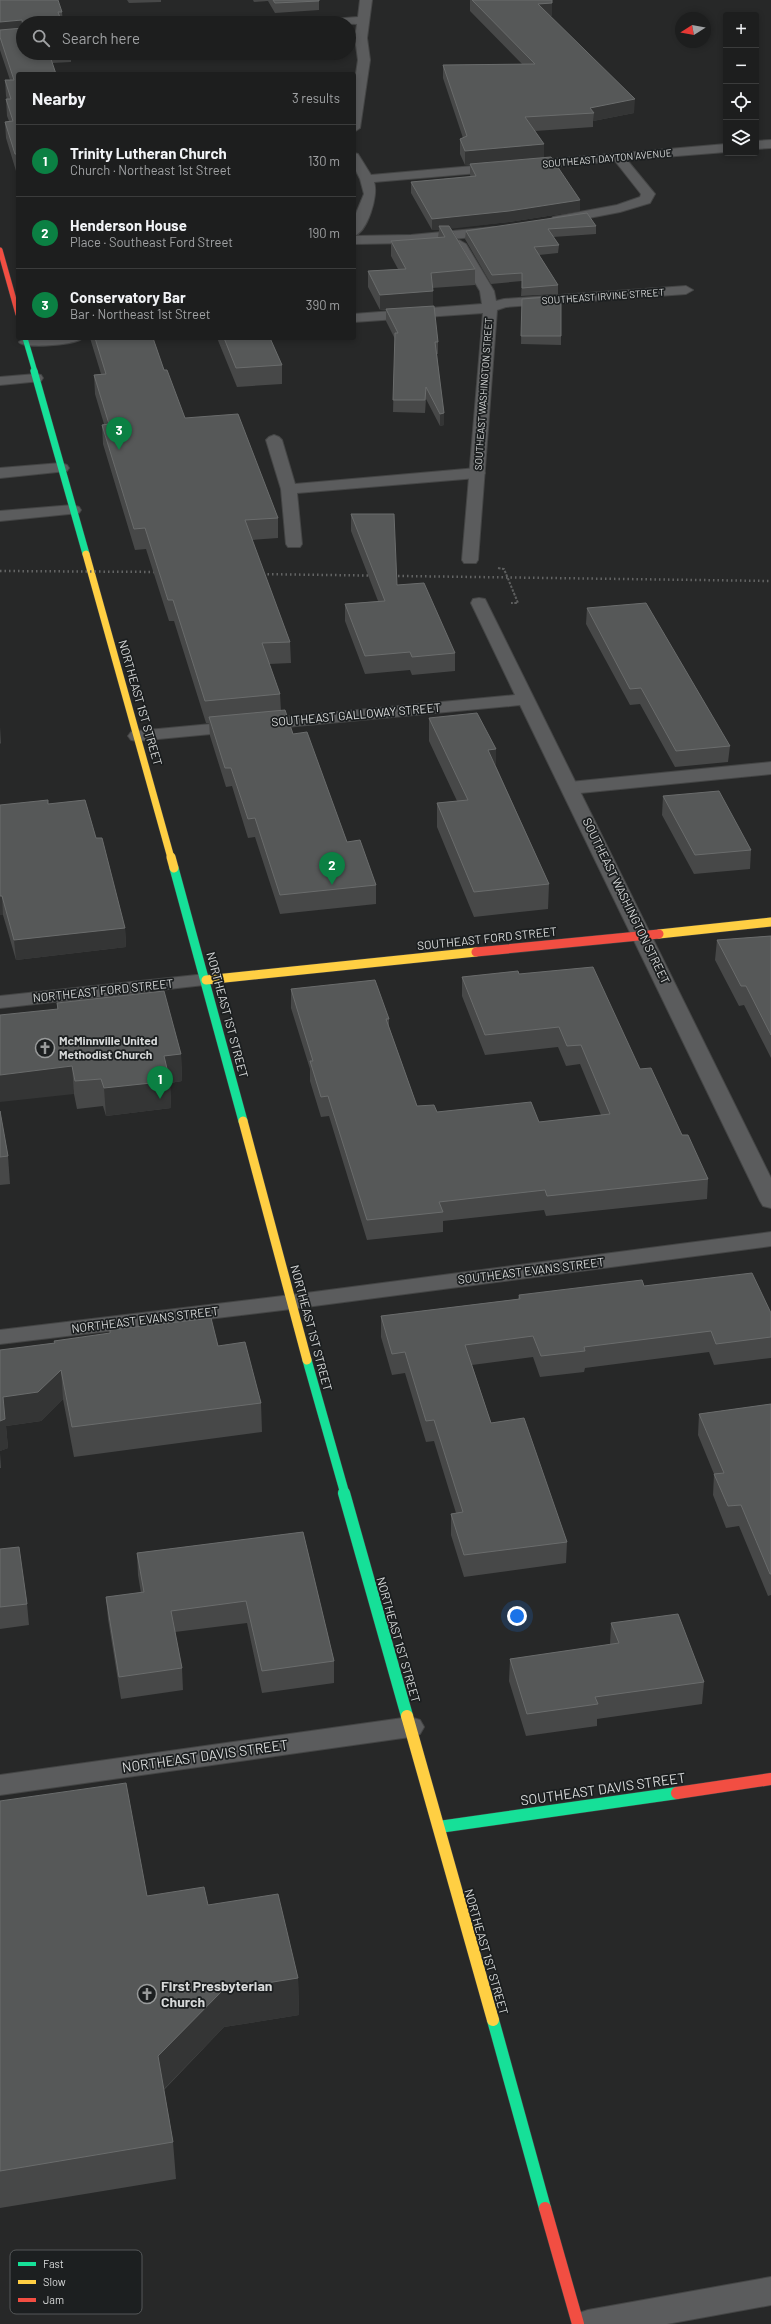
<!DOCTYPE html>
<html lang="en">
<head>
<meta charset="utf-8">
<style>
  body { margin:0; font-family:Barlow,sans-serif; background:#2a2b2b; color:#f1f3f6 }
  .controls { position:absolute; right:12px; top:12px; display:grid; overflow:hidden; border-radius:4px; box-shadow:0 2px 6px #0003 }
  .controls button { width:36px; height:36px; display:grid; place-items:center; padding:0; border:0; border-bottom:1px solid #3b3c3c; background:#1d1e1e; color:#f1f3f6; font:20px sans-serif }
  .compass { position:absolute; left:675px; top:12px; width:36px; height:36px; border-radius:50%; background:#1d1e1e; box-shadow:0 2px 6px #0003; rotate:259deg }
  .you { position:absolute; left:517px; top:1616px; width:14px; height:14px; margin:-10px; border:3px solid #fff; border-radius:50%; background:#1a73e8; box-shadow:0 0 0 6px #1a73e833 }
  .badge { display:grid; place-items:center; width:26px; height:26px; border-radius:50%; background:#0b8043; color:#fff; font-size:13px; font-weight:700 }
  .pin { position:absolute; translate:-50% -33px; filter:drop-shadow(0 1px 2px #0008) }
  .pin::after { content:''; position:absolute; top:21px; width:14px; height:12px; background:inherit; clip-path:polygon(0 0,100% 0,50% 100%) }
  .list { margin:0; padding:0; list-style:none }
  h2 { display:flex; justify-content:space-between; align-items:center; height:52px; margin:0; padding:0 16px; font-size:17px }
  h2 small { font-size:13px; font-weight:400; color:#a0a2a4 }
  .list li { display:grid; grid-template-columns:26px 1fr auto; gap:12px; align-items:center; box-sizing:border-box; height:72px; padding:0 16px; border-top:1px solid #3b3c3c }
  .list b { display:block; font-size:15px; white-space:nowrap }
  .list p { margin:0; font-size:13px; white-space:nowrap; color:#a0a2a4 }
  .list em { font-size:13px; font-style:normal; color:#a0a2a4 }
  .icon { flex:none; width:22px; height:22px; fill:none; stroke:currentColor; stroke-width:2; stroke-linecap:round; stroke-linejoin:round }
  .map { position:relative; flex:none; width:771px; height:2324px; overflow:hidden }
  .search { position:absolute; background:#1d1e1e; box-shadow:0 2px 6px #0003; left:16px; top:16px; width:340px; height:44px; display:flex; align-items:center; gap:10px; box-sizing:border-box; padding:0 14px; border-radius:22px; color:#a0a2a4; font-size:15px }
  .panel { position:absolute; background:#1d1e1e; box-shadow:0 2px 6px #0003; left:16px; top:72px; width:340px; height:268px; border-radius:4px }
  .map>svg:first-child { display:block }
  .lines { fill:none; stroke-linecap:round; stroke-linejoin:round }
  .lane-casing { stroke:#444545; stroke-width:2 }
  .street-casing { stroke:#444545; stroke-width:2 }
  .fast-far3-casing { stroke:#444545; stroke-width:6 }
  .fast-far2-casing { stroke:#444545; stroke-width:8 }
  .fast-far1-casing { stroke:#444545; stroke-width:10 }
  .fast-casing { stroke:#444545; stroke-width:13 }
  .slow-far2-casing { stroke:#444545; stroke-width:8 }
  .slow-far1-casing { stroke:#444545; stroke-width:10 }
  .slow-casing { stroke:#444545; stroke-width:13 }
  .jam-far2-casing { stroke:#444545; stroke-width:6 }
  .jam-far1-casing { stroke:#444545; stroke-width:10 }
  .jam-casing { stroke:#444545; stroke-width:13 }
  .path { stroke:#5d5e5e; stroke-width:2; stroke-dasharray:2.5 1.5; stroke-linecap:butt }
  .lane { fill:#5b5c5d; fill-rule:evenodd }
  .street { fill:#5b5c5d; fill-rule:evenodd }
  .fast-far3 { stroke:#16e098; stroke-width:5 }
  .fast-far2 { stroke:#16e098; stroke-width:7 }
  .fast-far1 { stroke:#16e098; stroke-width:9 }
  .fast { stroke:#16e098; stroke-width:12 }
  .slow-far2 { stroke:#ffcf43; stroke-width:7 }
  .slow-far1 { stroke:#ffcf43; stroke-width:9 }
  .slow { stroke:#ffcf43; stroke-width:12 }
  .jam-far2 { stroke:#f24e42; stroke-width:5 }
  .jam-far1 { stroke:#f24e42; stroke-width:9 }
  .jam { stroke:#f24e42; stroke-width:12 }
  .rail { stroke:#636464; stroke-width:2.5; stroke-dasharray:1.5 3; stroke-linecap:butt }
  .wall { fill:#474848 }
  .shaded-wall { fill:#343535 }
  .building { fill:#565858; stroke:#6a6c6c }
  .labels { text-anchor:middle; stroke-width:3.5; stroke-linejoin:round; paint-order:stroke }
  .far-street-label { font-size:10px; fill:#d7d9d9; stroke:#1c1f20 }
  .street-label { font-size:12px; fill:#d7d9d9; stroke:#1c1f20 }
  .poi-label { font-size:12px; font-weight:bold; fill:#d7d9d9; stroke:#1c1f20; text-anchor:start }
  .near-street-label { font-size:14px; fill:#d7d9d9; stroke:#1c1f20 }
  .near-poi-label { font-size:14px; font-weight:bold; fill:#d7d9d9; stroke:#1c1f20; text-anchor:start }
  .key { fill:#1c1f20; stroke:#545758; stroke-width:1 }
  .key-label { font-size:11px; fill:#d7d9d9 }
</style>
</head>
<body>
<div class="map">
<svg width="771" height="2324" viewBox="0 0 771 2324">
  <rect width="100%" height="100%" fill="#272828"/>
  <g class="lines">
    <defs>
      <g id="lane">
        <polygon points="274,435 279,437 282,440 295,484 477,468 483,470 485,473 483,476 477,478 297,493 302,544 300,547 288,547 286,544 281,489 266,440 269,437"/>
        <polygon points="61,463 67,465 69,468 67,471 0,478 0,468"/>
        <polygon points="73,505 79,507 81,510 79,513 0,521 0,511"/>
        <polygon points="771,762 771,774 570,794 563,792 561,788 563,784 570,782"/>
      </g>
      <g id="street">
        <polygon points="360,0 372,0 367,38 370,60 360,128 354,132 354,87 358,60 355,38 357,24 313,23 319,20 358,17"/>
        <polygon points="771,140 771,148 756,149 756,141"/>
        <path d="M726,144V152L627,160L655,194L650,203L620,212L558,224L553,223L551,220L553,217L617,205L640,197L641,194L615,161L374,182C379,195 367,233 354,236L411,235L494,227L501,231L494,235L411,243L354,244V218L364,194L360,179L354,167V153L358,154L371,175Z"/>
        <polygon points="459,240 466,244 494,291 496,301 504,299 686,286 693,290 686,294 506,307 497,310 478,560 476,563 464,563 462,560 483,313 354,322 354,314 482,304 480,291 452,244"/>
        <path d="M25,338H82C78,345 23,349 19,342Z"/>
        <polygon points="36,374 41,375 43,378 41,381 0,385 0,377"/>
        <polygon points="479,598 485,599 487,603 771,1178 771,1208 763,1206 760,1201 520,705 137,741 131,740 128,736 131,732 137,731 515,695 471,603 473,599"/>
        <polygon points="206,974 213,976 216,980 213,984 0,1008 0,996"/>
        <polygon points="771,1232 771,1246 291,1309 0,1344 0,1330 291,1295"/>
        <polygon points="410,1717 420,1720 424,1727 420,1734 410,1737 0,1795 0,1775"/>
        <polygon points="771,2277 771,2305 667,2324 572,2324 576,2314 588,2310"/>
      </g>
      <polyline id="fast-far3" points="25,338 35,372"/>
      <polyline id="fast-far2" points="34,371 86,554"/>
      <g id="fast-far1">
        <polyline points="174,868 243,1121"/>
        <polyline points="307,1360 345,1494"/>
      </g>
      <g id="fast">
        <polyline points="344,1493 407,1716"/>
        <polyline points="439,1827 677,1793"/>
        <polyline points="493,2020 545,2208"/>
      </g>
      <polyline id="slow-far2" points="86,554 171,858"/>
      <g id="slow-far1">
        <polyline points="171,857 174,868"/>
        <polyline points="659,934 771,922"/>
        <polyline points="206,980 476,952"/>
        <polyline points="243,1121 307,1360"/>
      </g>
      <polyline id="slow" points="407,1716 493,2020"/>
      <polyline id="jam-far2" points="0,250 18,314"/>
      <polyline id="jam-far1" points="476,952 659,934"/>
      <g id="jam">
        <polyline points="677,1793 771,1779"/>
        <polyline points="545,2208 578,2324"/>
      </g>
    </defs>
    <use href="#lane" class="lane-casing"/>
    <use href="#street" class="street-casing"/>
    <use href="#fast-far3" class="fast-far3-casing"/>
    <use href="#fast-far2" class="fast-far2-casing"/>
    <use href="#fast-far1" class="fast-far1-casing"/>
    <use href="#fast" class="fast-casing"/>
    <use href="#slow-far2" class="slow-far2-casing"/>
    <use href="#slow-far1" class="slow-far1-casing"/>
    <use href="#slow" class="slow-casing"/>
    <use href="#jam-far2" class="jam-far2-casing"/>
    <use href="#jam-far1" class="jam-far1-casing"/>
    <use href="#jam" class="jam-casing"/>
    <polyline class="path" points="498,568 504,569 518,603 511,603"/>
    <use href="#lane" class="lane"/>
    <use href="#street" class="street"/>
    <use href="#fast-far3" class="fast-far3"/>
    <use href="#fast-far2" class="fast-far2"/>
    <use href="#fast-far1" class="fast-far1"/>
    <use href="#fast" class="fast"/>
    <use href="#slow-far2" class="slow-far2"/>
    <use href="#slow-far1" class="slow-far1"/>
    <use href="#slow" class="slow"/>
    <use href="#jam-far2" class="jam-far2"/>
    <use href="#jam-far1" class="jam-far1"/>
    <use href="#jam" class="jam"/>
    <g class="rail">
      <polyline points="0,571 164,572"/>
      <polyline points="254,574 771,581"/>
    </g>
  </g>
  <g class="wall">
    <polygon points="0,0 62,12 63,23 23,23 23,53 71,53 71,62 52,63 18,74 18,171 16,171 6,138 5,122 9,121 7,116 6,99 7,99 6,96 5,80 10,80 0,50"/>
    <polygon points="127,0 161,0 161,2 129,3"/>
    <polygon points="253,0 319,0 319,10 275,13 268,1 254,2"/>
    <polygon points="470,0 552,0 552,16 550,16 634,113 593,121 593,127 535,131 544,144 544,158 580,211 509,222 451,228 475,269 475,285 432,288 433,306 438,342 438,354 437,354 444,425 440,426 426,399 425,413 393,412 395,339 386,321 386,310 380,310 368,287 368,271 398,269 391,256 391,241 438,238 439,230 432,230 411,193 411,182 471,177 470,175 470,165 465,165 460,154 460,139 463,138 443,78 443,65 522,64 470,11"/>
    <polygon points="596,226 596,234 553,237 559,245 558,253 539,255 558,285 558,294 521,296 522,281 491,284 465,239 466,231"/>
    <polygon points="522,299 561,336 561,345 521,344"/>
    <polygon points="90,338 153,338 164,370 185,418 278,518 278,538 252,540 290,642 291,663 269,664 280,694 281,711 293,734 347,842 376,885 376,904 280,914 255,837 248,838 232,786 226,787 210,736 209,723 206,723 174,621 169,621 146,549 135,550 103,444 102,425 104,424 95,394 94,375 101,374"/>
    <polygon points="217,338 270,338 282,365 282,384 237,387"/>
    <polygon points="351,514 397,585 455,653 455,671 412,675 410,670 365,674 345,621 345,604 378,601 351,531"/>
    <polygon points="587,608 730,746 728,762 675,767 640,704 630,705 586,624"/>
    <polygon points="429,718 496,749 496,766 549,884 548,909 474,917 437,827 437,803 457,801 429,741"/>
    <polygon points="0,727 1,743 0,744"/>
    <polygon points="663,796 751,850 750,869 694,874 662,815"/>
    <polygon points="48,804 96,838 125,928 126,947 16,960 3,915 0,915 0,805"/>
    <polygon points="771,936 771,1058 744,1005 739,1006 715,960 717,940"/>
    <polygon points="519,974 640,1069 682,1135 708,1179 707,1199 546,1216 544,1210 443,1221 443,1232 367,1240 329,1116 321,1117 310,1081 310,1069 291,1008 291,989 389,1019 389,1027 417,1106 437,1112 539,1122 601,1115 580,1064 566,1066 558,1047 485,1055 462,996 462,977"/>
    <polygon points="57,1003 181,1054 182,1081 170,1083 171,1108 106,1116 103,1106 77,1109 57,1009"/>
    <polygon points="0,1111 8,1156 10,1184 0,1185"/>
    <polygon points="644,1286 771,1313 771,1358 714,1365 709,1352 585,1368 584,1372 540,1377 533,1357 472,1365 491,1423 567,1542 566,1563 464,1577 451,1535 451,1514 456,1513 434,1441 426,1442 405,1373 392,1375 381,1337 381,1316 518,1299 519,1295"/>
    <polygon points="110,1330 218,1346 261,1403 262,1432 74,1457 63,1399 41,1421 6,1426 8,1448 0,1451 0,1350 55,1343 54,1341 110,1334"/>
    <polygon points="771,1404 771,1595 768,1596 739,1526 726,1528 713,1495 714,1474 698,1435 699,1414"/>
    <polygon points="0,1453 1,1468 0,1468"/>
    <polygon points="303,1532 334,1661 334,1683 262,1693 247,1623 175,1632 182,1668 183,1690 121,1699 108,1619 106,1597 141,1593 138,1575 137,1553"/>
    <polygon points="0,1549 27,1604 29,1625 0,1629"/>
    <polygon points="611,1623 704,1682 702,1704 597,1719 597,1726 526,1736 509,1681 510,1659 610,1645"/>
    <polygon points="0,1801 147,1896 208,1905 298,1978 299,2015 224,2027 164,2090 173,2142 176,2179 0,2208"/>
  </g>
  <g class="shaded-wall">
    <polygon points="552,3 552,16 537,17 538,4"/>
    <polygon points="22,20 23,36 0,37 0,22"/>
    <polygon points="635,99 634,113 593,121 594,113 590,108"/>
    <polygon points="544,144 544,158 465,165 465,151"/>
    <polygon points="580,200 580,211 509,222 441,230 439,226 439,230 432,230 432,219"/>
    <polygon points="433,291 433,306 380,310 380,295"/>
    <polygon points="444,413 444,425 440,426 440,414"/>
    <polygon points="496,749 496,773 488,750"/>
    <polygon points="0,896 2,896 3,915 0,915"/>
    <polygon points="125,928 126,947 16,960 14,940"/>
    <polygon points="181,1054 182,1081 170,1083 171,1108 106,1116 104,1088 164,1056"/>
    <polygon points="72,1066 74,1094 0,1102 0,1075"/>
    <polygon points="61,1370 63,1399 41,1421 6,1426 8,1448 0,1451 0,1421 3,1397"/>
    <polygon points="298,1978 299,2015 224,2027 160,2093 158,2056 223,1990"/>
  </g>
  <g class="building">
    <polygon points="0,0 58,0 62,12 58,12 62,23 23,23 23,28 22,20 0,22"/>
    <polygon points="273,0 319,0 319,1 275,3"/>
    <polygon points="472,0 552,0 552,3 538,4 635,99 590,108 594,113 525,117 544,144 465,151 460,139 467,136 443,65 535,64"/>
    <polygon points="23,28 23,53 49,53 56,74 18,74 18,154 15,154 5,122 13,121 6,99 11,99 5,80 14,80 0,37 0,30"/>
    <polygon points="551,157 580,200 509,211 432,219 411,182 476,176 470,164"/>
    <polygon points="587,213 596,226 548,229 559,245 534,247 558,285 522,288 522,273 492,275 466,231"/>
    <polygon points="439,226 449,226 475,269 431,273 433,291 380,295 368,271 406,269 391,241 445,237"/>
    <polygon points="561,296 561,336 521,336 522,299"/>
    <polygon points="434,306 438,342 435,342 444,413 440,414 426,387 425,400 393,400 395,333 398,333 386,309"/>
    <polygon points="95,338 153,338 164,370 167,370 185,418 238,414 278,518 245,520 290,642 262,643 280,694 205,701 173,600 168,600 145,528 134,529 102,425 109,424 94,375 106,374"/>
    <polygon points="224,338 270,338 282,365 236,368"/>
    <polygon points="351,514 394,514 397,585 424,583 455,653 412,657 410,652 365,656 345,604 385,601"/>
    <polygon points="646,603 730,746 676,751 641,688 630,689 587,608"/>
    <polygon points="285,710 293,734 307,732 347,842 360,840 376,885 280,895 255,818 248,819 231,768 225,768 209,717"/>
    <polygon points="477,713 496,749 488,750 549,884 474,892 437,803 468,800 429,718"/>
    <polygon points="719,791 751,850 695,855 663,796"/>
    <polygon points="48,800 48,804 85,800 96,838 102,838 125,928 14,940 2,896 0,896 0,805"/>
    <polygon points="771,936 771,1035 746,986 741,986 717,940"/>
    <polygon points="593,967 640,1069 651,1068 682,1135 688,1135 708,1179 547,1196 545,1190 439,1202 443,1212 367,1220 328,1096 321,1097 310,1061 313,1061 291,989 375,980 389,1019 386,1019 417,1106 434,1105 437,1112 531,1102 539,1122 610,1114 581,1045 567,1046 559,1027 485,1035 462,977 518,971 519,974"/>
    <polygon points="164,991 181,1054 164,1056 170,1081 104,1088 101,1079 75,1081 72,1066 0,1075 0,1015 58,1009 57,1003"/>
    <polygon points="0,1111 8,1156 0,1157"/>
    <polygon points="752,1273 771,1313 771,1337 716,1344 711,1331 584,1347 585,1351 541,1356 533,1336 465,1345 491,1423 524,1418 567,1542 464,1555 451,1514 463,1512 434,1420 426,1421 405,1352 392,1354 381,1316 520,1299 519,1295 642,1280 644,1286"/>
    <polygon points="211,1318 218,1346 245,1342 261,1403 72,1427 61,1370 38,1392 3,1397 5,1419 0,1421 0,1350 55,1343 54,1341 110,1333 110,1330"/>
    <polygon points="771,1404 771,1574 770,1574 741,1505 728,1506 714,1474 724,1473 699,1414"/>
    <polygon points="303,1532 334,1661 262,1671 246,1601 171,1611 182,1668 119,1677 106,1597 144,1592 137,1553"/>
    <polygon points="19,1547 27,1604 0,1607 0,1549"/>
    <polygon points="678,1614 704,1682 595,1697 598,1704 527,1714 510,1659 619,1643 611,1623"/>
    <polygon points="126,1783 147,1896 204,1887 208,1905 278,1894 298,1978 223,1990 158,2056 173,2142 0,2171 0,1801"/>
  </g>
  <defs>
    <symbol id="church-ring" viewBox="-11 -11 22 22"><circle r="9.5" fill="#1c1f20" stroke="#999b9b" stroke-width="1.5"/><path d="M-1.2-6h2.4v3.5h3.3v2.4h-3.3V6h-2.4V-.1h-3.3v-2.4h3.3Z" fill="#999b9b"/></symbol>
  </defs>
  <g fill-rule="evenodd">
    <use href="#church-ring" x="34" y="1037" width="22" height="22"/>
    <use href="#church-ring" x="136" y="1983" width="22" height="22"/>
  </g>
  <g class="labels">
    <g class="far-street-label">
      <text transform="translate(607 158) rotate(-5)" y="4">SOUTHEAST DAYTON AVENUE</text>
      <text transform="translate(603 296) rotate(-4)" y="4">SOUTHEAST IRVINE STREET</text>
      <text transform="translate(483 394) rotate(-86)" y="4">SOUTHEAST WASHINGTON STREET</text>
    </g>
    <g class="street-label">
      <text transform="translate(140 703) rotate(74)" y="4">NORTHEAST 1ST STREET</text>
      <text transform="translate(356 715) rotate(-5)" y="4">SOUTHEAST GALLOWAY STREET</text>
      <text transform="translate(626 901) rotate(64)" y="4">SOUTHEAST WASHINGTON STREET</text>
      <text transform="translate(487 939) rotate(-6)" y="4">SOUTHEAST FORD STREET</text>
      <text transform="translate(103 991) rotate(-6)" y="4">NORTHEAST FORD STREET</text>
      <text transform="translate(227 1015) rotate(75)" y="4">NORTHEAST 1ST STREET</text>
      <text transform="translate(531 1271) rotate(-7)" y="4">SOUTHEAST EVANS STREET</text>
      <text transform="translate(145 1320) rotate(-7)" y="4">NORTHEAST EVANS STREET</text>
      <text transform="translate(311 1328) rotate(75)" y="4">NORTHEAST 1ST STREET</text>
      <text transform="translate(398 1640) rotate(74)" y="4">NORTHEAST 1ST STREET</text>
      <text transform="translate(486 1952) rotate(74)" y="4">NORTHEAST 1ST STREET</text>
    </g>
    <g class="poi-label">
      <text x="59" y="1045">McMinnville United<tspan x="59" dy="14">Methodist Church</tspan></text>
    </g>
    <g class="near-street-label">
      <text transform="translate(205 1756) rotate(-8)" y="5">NORTHEAST DAVIS STREET</text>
      <text transform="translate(603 1789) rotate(-8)" y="5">SOUTHEAST DAVIS STREET</text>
    </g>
    <g class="near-poi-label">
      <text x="161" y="1991">First Presbyterian<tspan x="161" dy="16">Church</tspan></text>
    </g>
  </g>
  <rect x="10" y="2250" width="132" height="64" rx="6" class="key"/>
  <rect x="18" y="2262" width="18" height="4" fill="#16e098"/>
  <rect x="18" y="2280" width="18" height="4" fill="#ffcf43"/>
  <rect x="18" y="2298" width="18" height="4" fill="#f24e42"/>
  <g class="key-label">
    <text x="43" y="2268">Fast</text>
    <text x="43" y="2286">Slow</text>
    <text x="43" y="2304">Jam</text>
  </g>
</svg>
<div class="controls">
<button>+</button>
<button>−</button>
<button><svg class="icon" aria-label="locate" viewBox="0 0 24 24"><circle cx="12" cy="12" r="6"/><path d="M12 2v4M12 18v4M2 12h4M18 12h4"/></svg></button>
<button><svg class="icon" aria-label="layers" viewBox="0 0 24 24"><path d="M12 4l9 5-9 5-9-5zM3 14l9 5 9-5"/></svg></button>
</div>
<svg class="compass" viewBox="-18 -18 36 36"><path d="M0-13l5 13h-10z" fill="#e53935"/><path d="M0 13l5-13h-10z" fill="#a0a2a4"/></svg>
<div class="you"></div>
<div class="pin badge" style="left:160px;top:1099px">1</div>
<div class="pin badge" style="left:332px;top:885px">2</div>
<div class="pin badge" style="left:119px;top:450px">3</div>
<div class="search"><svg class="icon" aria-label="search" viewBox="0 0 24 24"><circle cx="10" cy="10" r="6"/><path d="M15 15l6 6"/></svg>Search here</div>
<section class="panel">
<h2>Nearby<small>3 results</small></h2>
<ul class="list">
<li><span class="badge">1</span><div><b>Trinity Lutheran Church</b><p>Church · Northeast 1st Street</p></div><em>130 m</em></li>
<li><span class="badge">2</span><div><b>Henderson House</b><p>Place · Southeast Ford Street</p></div><em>190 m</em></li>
<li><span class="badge">3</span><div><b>Conservatory Bar</b><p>Bar · Northeast 1st Street</p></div><em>390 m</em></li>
</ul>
</section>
</div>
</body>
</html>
